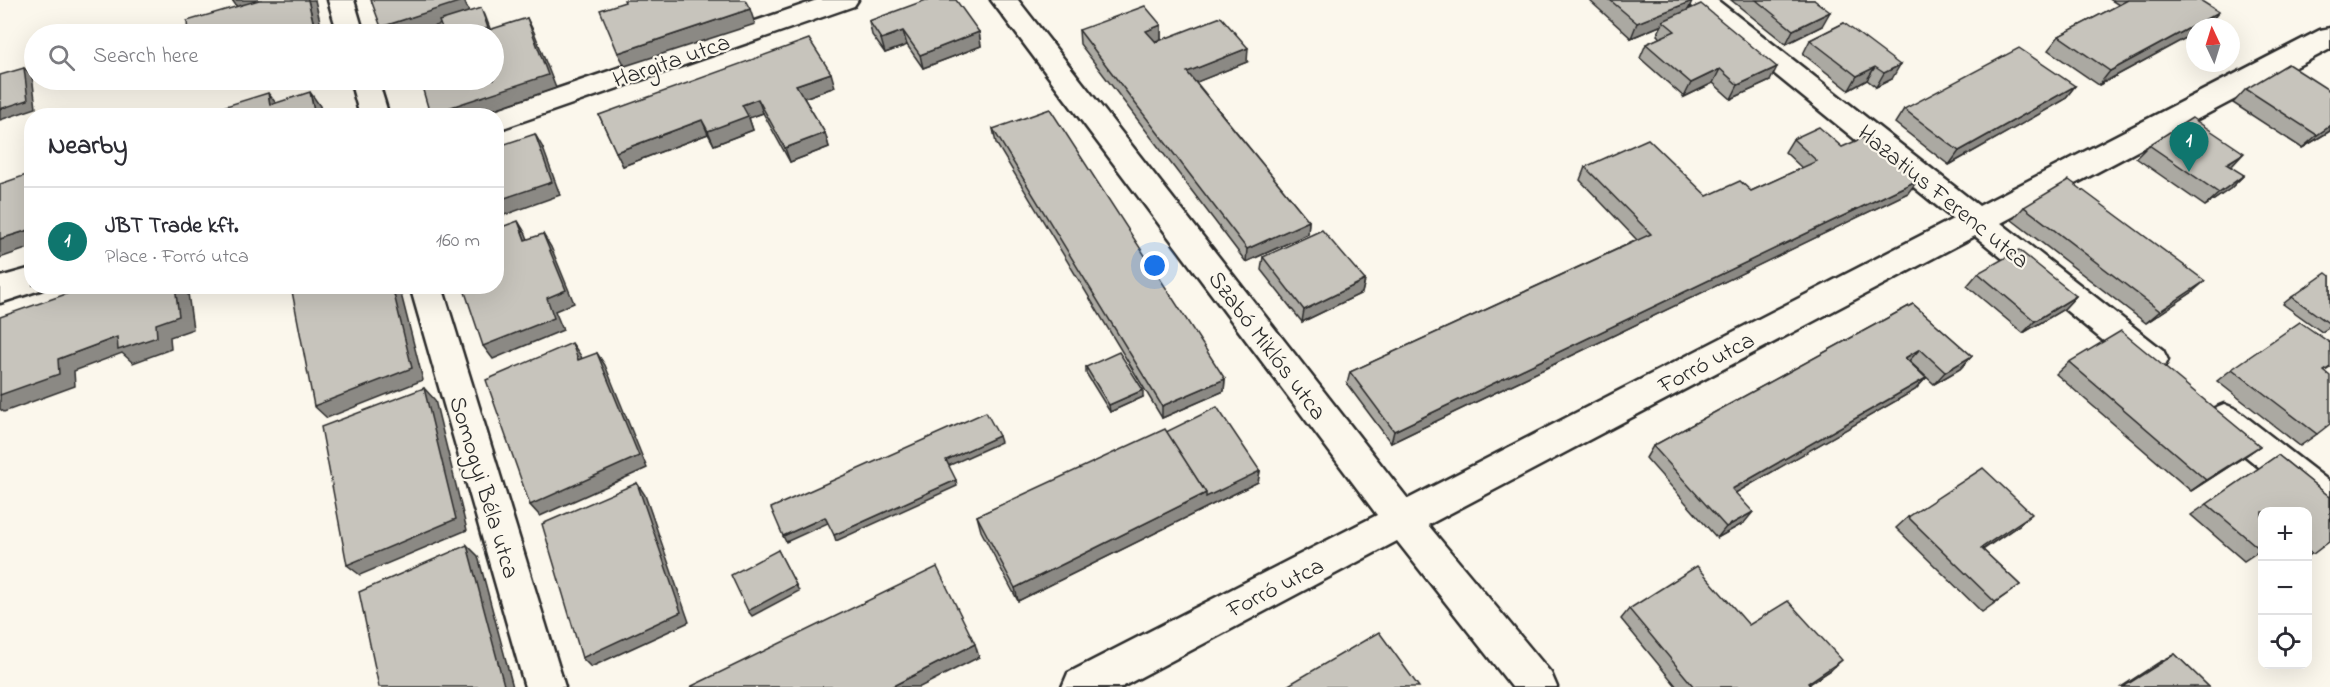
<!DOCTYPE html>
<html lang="en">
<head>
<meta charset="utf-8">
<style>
  body { margin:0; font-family:"Indie Flower",sans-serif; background:#f7f7f7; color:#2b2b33 }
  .controls { position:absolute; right:18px; bottom:18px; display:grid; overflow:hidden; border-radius:12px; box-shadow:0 6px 24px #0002 }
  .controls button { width:54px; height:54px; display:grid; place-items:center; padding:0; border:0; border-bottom:2px solid #e1e1e2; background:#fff; color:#2b2b33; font:30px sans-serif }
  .compass { position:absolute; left:2186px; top:18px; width:54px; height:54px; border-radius:50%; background:#fff; box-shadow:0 6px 24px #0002; rotate:356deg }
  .you { position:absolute; left:1155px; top:266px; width:21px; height:21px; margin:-15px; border:4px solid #fff; border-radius:50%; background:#1a73e8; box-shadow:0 0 0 9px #1a73e833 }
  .badge { display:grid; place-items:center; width:39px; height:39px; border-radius:50%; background:#0f766e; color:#fff; font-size:20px; font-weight:700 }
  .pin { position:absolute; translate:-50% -50px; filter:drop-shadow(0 2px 3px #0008) }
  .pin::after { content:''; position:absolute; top:32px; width:21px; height:18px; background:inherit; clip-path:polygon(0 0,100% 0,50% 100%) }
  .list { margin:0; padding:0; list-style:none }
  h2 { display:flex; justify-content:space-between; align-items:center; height:78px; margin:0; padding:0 24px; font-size:26px }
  h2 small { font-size:20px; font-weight:400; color:#7c7c81 }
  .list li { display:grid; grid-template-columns:39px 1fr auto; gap:18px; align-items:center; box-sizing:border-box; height:108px; padding:0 24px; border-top:2px solid #e1e1e2 }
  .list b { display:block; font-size:22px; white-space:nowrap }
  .list p { margin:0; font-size:20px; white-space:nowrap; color:#7c7c81 }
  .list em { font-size:20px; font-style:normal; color:#7c7c81 }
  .icon { flex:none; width:33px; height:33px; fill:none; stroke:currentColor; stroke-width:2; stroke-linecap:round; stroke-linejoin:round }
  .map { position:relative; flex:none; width:2330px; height:687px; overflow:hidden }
  .search { position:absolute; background:#fff; box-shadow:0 6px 24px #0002; left:24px; top:24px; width:480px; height:66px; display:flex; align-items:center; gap:15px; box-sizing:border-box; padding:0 21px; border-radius:33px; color:#7c7c81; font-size:22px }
  .panel { position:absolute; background:#fff; box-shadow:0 6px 24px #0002; left:24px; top:108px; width:480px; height:186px; border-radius:24px }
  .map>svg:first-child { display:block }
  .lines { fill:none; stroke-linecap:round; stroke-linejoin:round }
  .minor-casing { stroke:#2b2b2b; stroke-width:5 }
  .minor { fill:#fbf7ec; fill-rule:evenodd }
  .wall { fill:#aba9a2; stroke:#2b2b2b; stroke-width:1.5 }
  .shaded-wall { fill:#8b8984; stroke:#2b2b2b; stroke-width:1.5 }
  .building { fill:#c7c4bc; stroke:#2b2b2b; stroke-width:1.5 }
  .labels { text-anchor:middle; stroke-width:4.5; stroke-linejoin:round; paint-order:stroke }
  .street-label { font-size:24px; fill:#2b2b2b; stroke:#fbf7ec }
</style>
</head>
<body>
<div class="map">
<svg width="2330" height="687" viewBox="0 0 2330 687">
  <rect width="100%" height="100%" fill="#fbf7ec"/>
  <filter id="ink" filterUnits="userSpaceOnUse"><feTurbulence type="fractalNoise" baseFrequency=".0167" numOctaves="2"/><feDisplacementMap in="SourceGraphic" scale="12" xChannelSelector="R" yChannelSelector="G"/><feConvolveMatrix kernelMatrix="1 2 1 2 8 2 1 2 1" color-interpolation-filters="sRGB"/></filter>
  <g filter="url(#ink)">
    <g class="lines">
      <defs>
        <g id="minor">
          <polygon points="328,0 354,0 364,34 338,34"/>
          <polygon points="817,0 858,0 854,6 506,127 496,130 496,116 484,116 486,113"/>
          <polygon points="991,0 1018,0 1408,499 1953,219 1691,6 1687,0 1717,0 1979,206 2320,30 2330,28 2330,49 2001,223 2163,350 2168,360 2163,370 2151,374 2139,370 1975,236 1428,525 1551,673 1557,687 1512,687 1397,541 1122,687 1062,687 1068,673 1377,515"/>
          <polygon points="350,80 378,80 389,116 360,116"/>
          <polygon points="32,268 32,286 45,286 43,289 0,303 0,277"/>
          <polygon points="410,286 442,286 565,687 525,687"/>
          <polygon points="2224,404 2236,409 2330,482 2330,519 2317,514 2212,429 2207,419 2212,409"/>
        </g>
      </defs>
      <use href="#minor" class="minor-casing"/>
      <use href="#minor" class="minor"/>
    </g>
    <g class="wall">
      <polygon points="1589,0 1691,0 1688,10 1770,81 1731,99 1713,83 1684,97 1640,58 1646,44 1660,38 1657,35 1662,25 1631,38"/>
      <polygon points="1731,0 1814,0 1822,26 1786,44"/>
      <polygon points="2111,0 2200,0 2207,26 2099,85 2048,50 2059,36 2119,5"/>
      <polygon points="869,21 979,32 981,46 923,68 907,45 885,53 872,35"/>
      <polygon points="1844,23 1892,79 1876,87 1867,80 1849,90 1803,54 1810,40"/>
      <polygon points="1161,25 1161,39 1155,41 1247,62 1196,82 1309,221 1308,234 1246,262 1080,44 1079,30"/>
      <polygon points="2075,86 2064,100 1949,165 1895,123 1904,109"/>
      <polygon points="835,87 804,98 825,133 829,147 790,162 763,113 749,118 753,130 714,145 708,134 623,166 599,115"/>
      <polygon points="2246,89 2330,131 2302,148 2233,103"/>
      <polygon points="993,129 1225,379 1224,391 1162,418 996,143"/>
      <polygon points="1793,139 1842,147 1908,193 1391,443 1347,384 1350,372 1637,240 1580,180 1585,167 1707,196 1751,191 1802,168 1785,152"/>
      <polygon points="2149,145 2244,175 2230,189 2205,206 2136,158"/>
      <polygon points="2024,207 2191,293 2146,323 2012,220"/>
      <polygon points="1263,257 1365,280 1362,293 1302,322 1261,270"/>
      <polygon points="1978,273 2076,296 2064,309 2023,333 1967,286"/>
      <polygon points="2330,276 2330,327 2322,332 2283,304 2292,297"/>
      <polygon points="1913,304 1972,356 1960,369 1934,384 1909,361 1926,378 1915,390 1735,493 1744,523 1717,538 1646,458 1653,446"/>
      <polygon points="2069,362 2260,446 2244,457 2191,491 2056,374"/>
      <polygon points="1086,367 1143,397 1110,412 1086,373"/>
      <polygon points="2330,368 2324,372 2317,434 2300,446 2217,381 2232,369"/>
      <polygon points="1166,432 1260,471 1258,482 1018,601 981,531 977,516"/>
      <polygon points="2278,455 2330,497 2330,541 2307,557 2307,512 2262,512 2262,549 2244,561 2191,515"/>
      <polygon points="1908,517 2019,525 1983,550 2020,585 1982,612 1896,528"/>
      <polygon points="1629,609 1831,670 1809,684 1811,687 1677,687 1621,619"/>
      <polygon points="2175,654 2209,687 2121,687 2158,663"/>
    </g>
    <g class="shaded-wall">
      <polygon points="232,0 262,0 237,7"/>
      <polygon points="308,0 315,0 323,34 316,34"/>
      <polygon points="461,0 464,0 470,15 411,34 385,34 381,27"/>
      <polygon points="1692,1 1686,15 1663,21 1662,25 1631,38 1637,23"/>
      <polygon points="481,8 485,15 492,34 466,34"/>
      <polygon points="750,9 755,24 625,66 618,53"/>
      <polygon points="1830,12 1822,26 1786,44 1793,30"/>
      <polygon points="2219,12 2207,26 2195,27 2195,33 2099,85 2110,71"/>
      <polygon points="527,18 534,32 556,88 474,116 431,116 430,114"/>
      <polygon points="1161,25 1161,39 1146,45 1146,31"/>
      <polygon points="903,31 907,45 885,53 881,39"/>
      <polygon points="979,32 981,46 923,68 920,55"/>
      <polygon points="1248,48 1247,62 1187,86 1187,72"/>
      <polygon points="1900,65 1892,79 1876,87 1884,73"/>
      <polygon points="1777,67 1770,81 1731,99 1738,85"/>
      <polygon points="1875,67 1867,80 1849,90 1857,76"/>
      <polygon points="24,68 32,75 36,108 0,120 0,109"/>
      <polygon points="1720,69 1713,83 1684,97 1691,83"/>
      <polygon points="831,73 835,87 801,99 796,85"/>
      <polygon points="2075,86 2064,100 1949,165 1959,151"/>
      <polygon points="310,92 320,106 322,116 315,116"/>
      <polygon points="268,93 279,107 270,105"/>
      <polygon points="758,99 763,113 749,118 753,130 714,145 708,131 742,105"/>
      <polygon points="702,120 708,134 623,166 616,152"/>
      <polygon points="2330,126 2330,131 2302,148 2317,135"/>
      <polygon points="825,133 829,147 790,162 785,148"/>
      <polygon points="535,134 543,148 560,195 496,218 496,201"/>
      <polygon points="2244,153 2231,167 2226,164"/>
      <polygon points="2244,175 2230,189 2205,206 2219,193"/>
      <polygon points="1918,180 1908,193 1391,443 1394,431"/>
      <polygon points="518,221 526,234 533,253 525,240"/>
      <polygon points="1309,221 1308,234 1246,262 1247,249"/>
      <polygon points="32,229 32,247 0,258 0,239"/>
      <polygon points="543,234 551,247 574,303 555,311 563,330 493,359 483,346"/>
      <polygon points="1365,280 1362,293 1302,322 1304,310"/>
      <polygon points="2205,281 2191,293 2146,323 2160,311"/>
      <polygon points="175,286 187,286 193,329 170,337 171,349 133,363 122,353 74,371 75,386 4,412 0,409 0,395 58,359 117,337 156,324"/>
      <polygon points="392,286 399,286 423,380 327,418 314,406"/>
      <polygon points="2076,296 2064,309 2023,333 2035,321"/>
      <polygon points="572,343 581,356 587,373 578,360"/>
      <polygon points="1920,349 1909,361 1894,370 1905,358"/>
      <polygon points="597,353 605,365 647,468 540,516 530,505"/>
      <polygon points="1972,356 1960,369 1934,384 1945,372"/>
      <polygon points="1926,378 1915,390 1723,500 1732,489"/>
      <polygon points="1225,379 1224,391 1162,418 1162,406"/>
      <polygon points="424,388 435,400 467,530 360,575 347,565"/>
      <polygon points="1143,390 1143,397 1110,412 1109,405"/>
      <polygon points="999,436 1001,442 948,466 946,460"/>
      <polygon points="2260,446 2244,457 2191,491 2206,480"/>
      <polygon points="1260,471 1258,482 1018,601 1015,588 1206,493"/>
      <polygon points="956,480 957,486 836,541 834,535"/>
      <polygon points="637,483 645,495 689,622 591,667 582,658"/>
      <polygon points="1753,512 1744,523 1717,538 1726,527"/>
      <polygon points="2032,514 2019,525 1968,559 1981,548"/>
      <polygon points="825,517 828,523 786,542 783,536"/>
      <polygon points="467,545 478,556 513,687 500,687"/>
      <polygon points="778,550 799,591 752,616 748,611"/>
      <polygon points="975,644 979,657 920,687 891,687"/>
      <polygon points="1842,660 1831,670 1805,687 1808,683"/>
    </g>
    <g class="building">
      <polygon points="259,0 308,0 316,34 188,34 187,21"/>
      <polygon points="371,0 461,0 462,1 381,27"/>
      <polygon points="624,0 745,0 750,9 618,53 600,10 625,2"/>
      <polygon points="926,0 956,0 979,32 920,55 903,31 881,39 869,21"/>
      <polygon points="1610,0 1691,0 1692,1 1637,23"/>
      <polygon points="1756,0 1814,0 1830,12 1793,30"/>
      <polygon points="2128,0 2200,0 2219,12 2110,71 2059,36"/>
      <polygon points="1701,4 1777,67 1738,85 1720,69 1691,83 1646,44 1675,31 1663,21"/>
      <polygon points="1145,6 1161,25 1146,31 1156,42 1221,17 1248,48 1187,72 1309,221 1247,249 1079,30"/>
      <polygon points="481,8 488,28 466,34 444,34 439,21"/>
      <polygon points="527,18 548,75 430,114 420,80 494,80 494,34 476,34"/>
      <polygon points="1844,23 1900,65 1884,73 1875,67 1857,76 1810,40"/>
      <polygon points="809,39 831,73 796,85 825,133 785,148 758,99 742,105 748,116 708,131 702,120 616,152 599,115"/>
      <polygon points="2019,48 2075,86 1959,151 1904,109"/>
      <polygon points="2288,64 2330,91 2330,126 2317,135 2246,89"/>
      <polygon points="24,68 28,100 0,109 0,75"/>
      <polygon points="310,92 315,116 198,116 197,115 268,93 270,105"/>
      <polygon points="1050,109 1225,379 1162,406 993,129"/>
      <polygon points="2192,118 2244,153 2226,164 2244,175 2219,193 2149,145"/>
      <polygon points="1819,127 1842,147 1867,136 1918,180 1394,431 1350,372 1651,234 1585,167 1648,139 1707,196 1740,181 1751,191 1817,161 1793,139"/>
      <polygon points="535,134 552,182 496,201 496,147"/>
      <polygon points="32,173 32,229 0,239 0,184"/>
      <polygon points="2069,180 2205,281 2160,311 2024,207"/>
      <polygon points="518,221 525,240 543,234 566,290 547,298 554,318 483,346 463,286 496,286 496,229"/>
      <polygon points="1322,230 1365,280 1304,310 1263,257"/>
      <polygon points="2019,250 2076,296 2035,321 1978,273"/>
      <polygon points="2326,273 2330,276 2330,324 2292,297"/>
      <polygon points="89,286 175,286 179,316 156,324 157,337 118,350 117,337 58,359 59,374 0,395 0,317"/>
      <polygon points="291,286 392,286 412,368 314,406"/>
      <polygon points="1913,304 1972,356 1945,372 1920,349 1905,358 1926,378 1732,489 1753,512 1726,527 1653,446"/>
      <polygon points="2300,322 2330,343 2330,367 2324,371 2330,376 2330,424 2317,434 2232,369"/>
      <polygon points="2121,331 2260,446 2206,480 2069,362"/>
      <polygon points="572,343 578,360 597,353 639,456 530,505 486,380"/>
      <polygon points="1119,352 1143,390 1109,405 1086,367"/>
      <polygon points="424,388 456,519 347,565 321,427"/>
      <polygon points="1217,407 1260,471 1206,497 1206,493 1166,432"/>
      <polygon points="986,412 999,436 946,460 956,480 834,535 825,517 783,536 771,508"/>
      <polygon points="1165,429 1206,493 1015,588 977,516"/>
      <polygon points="2278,455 2330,497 2330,541 2313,554 2307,550 2307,512 2262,512 2262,549 2261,550 2207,504"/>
      <polygon points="1983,468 2032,514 1981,548 2020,585 1995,602 1908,517"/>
      <polygon points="637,483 681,612 582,658 542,524"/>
      <polygon points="467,545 504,685 500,687 379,687 359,592"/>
      <polygon points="778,550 796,585 748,611 731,575"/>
      <polygon points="1697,566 1749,625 1788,601 1842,660 1808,683 1811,687 1694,687 1629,609"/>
      <polygon points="937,567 975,644 891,687 690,687"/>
      <polygon points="1379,632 1419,687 1285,687"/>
      <polygon points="2175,654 2209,687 2123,687"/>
    </g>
  </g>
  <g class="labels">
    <g class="street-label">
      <text transform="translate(671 60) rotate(-19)" y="8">Hargita utca</text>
      <text transform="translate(1944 196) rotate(39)" y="8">Hazatius Ferenc utca</text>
      <text transform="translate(1268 345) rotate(53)" y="8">Szabó Miklós utca</text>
      <text transform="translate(1706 362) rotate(-28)" y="8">Forró utca</text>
      <text transform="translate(485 487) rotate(73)" y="8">Somogyi Béla utca</text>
      <text transform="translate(1275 587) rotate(-27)" y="8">Forró utca</text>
    </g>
  </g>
</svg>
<div class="controls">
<button>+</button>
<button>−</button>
<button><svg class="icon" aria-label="locate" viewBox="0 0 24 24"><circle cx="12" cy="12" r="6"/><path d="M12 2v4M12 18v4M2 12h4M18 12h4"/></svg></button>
</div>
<svg class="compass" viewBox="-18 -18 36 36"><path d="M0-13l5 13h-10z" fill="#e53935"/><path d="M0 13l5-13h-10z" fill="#7c7c81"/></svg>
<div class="you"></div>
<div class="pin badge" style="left:2189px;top:172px">1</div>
<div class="search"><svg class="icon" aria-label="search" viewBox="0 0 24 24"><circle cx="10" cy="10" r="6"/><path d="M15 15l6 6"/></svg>Search here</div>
<section class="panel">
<h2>Nearby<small></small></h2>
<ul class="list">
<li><span class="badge">1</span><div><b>JBT Trade kft.</b><p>Place · Forró utca</p></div><em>160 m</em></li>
</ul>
</section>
</div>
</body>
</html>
